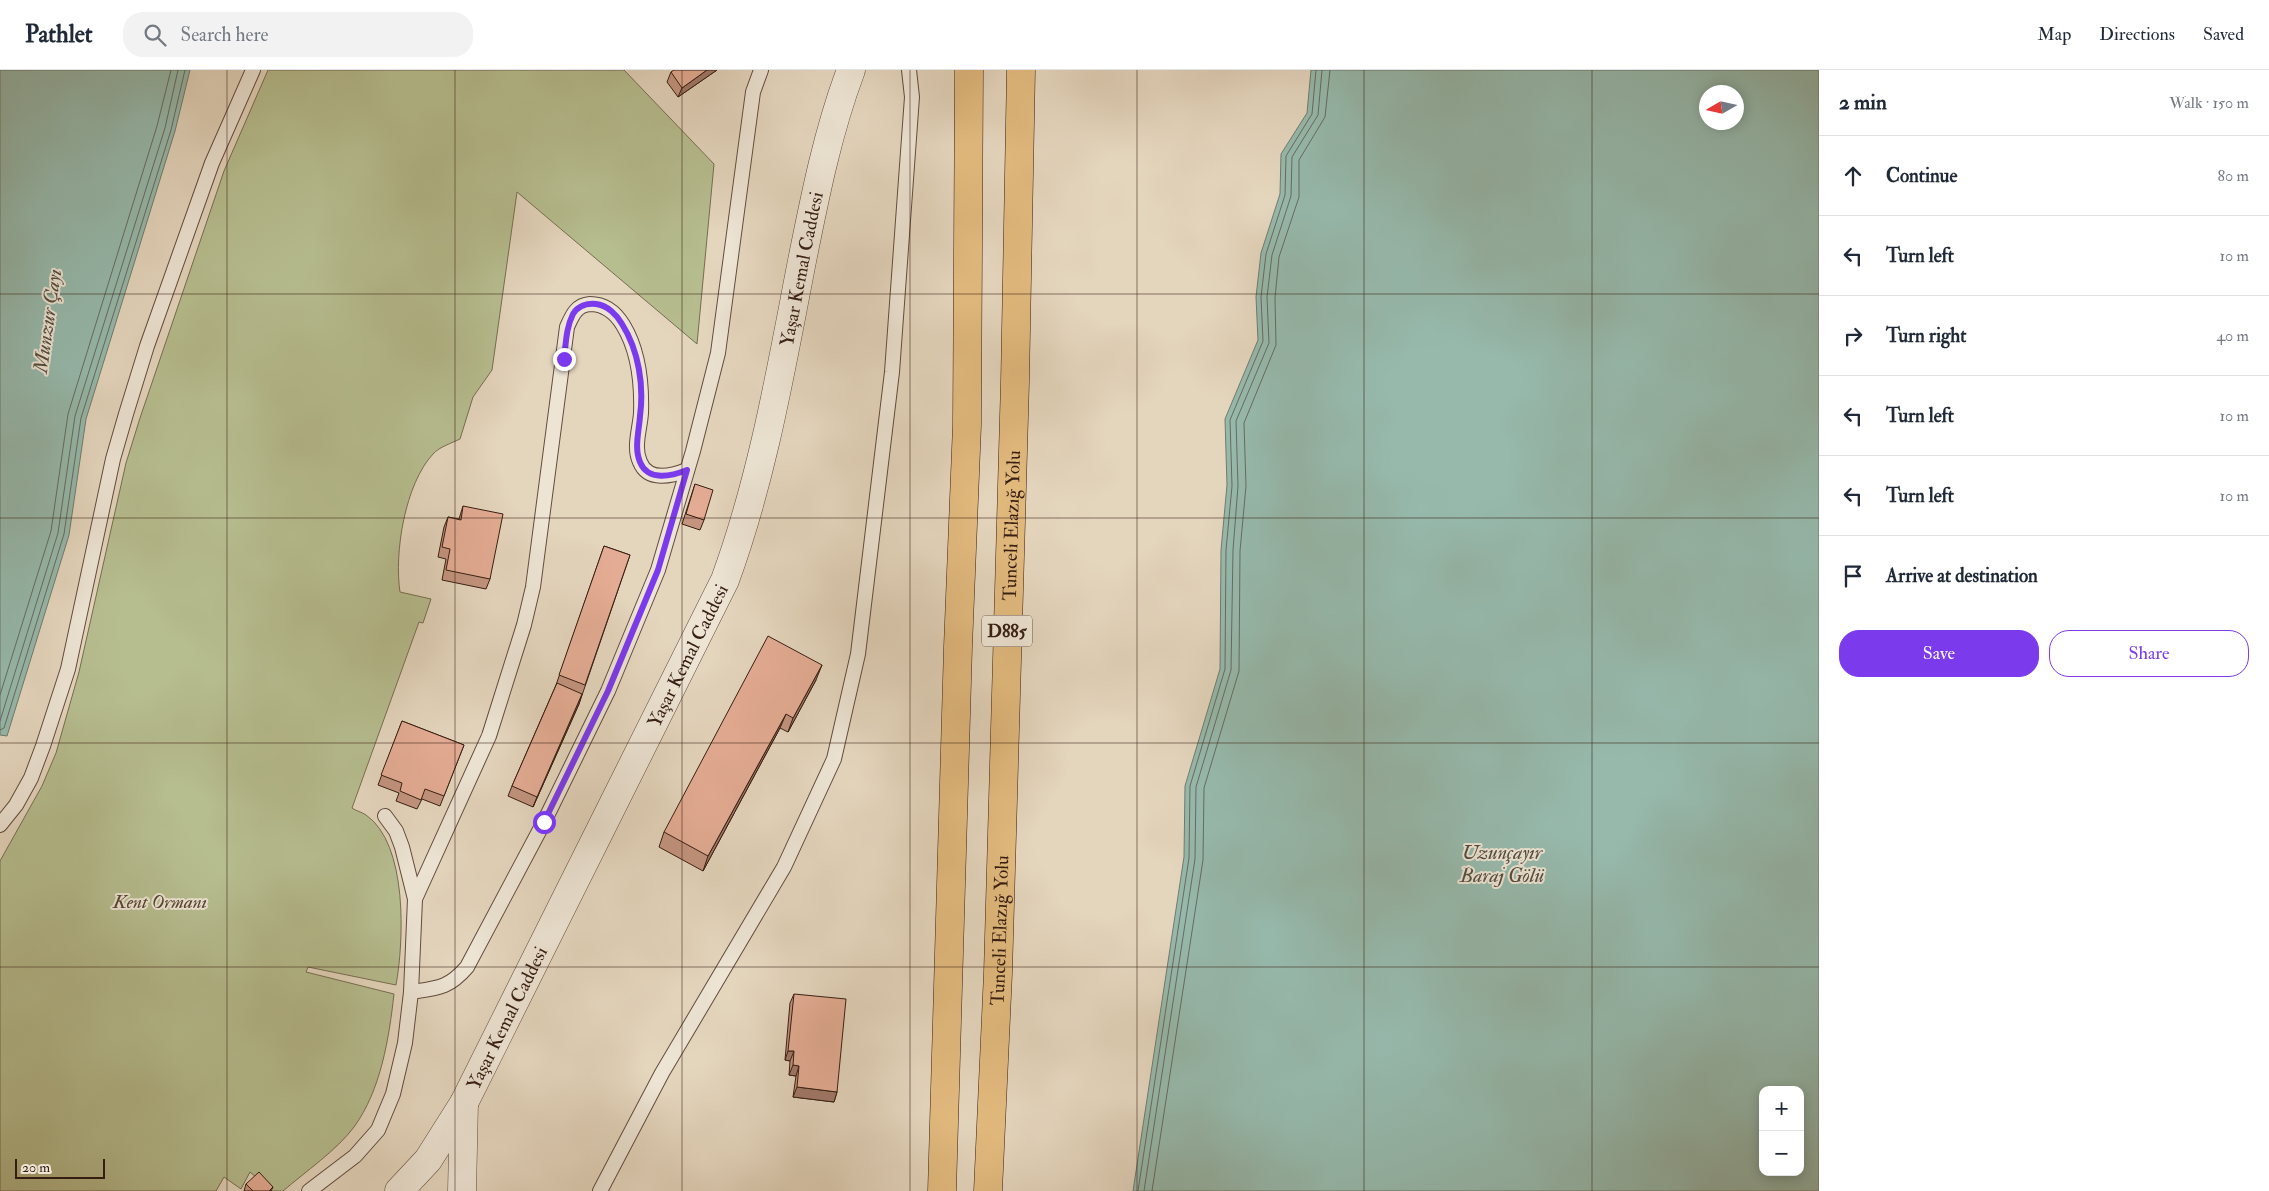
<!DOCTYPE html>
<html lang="en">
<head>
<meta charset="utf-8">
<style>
  body { margin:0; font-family:"IM FELL Double Pica",serif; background:#f2f2f3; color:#1f2937 }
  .controls { position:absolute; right:15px; bottom:15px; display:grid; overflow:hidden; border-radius:10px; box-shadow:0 2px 12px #0003 }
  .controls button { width:45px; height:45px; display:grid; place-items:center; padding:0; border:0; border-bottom:1px solid #e0e1e3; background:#fff; color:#1f2937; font:25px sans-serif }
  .compass { position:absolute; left:1699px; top:15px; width:45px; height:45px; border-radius:50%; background:#fff; box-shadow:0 2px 12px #0003; rotate:261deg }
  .scale { position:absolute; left:15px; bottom:12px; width:90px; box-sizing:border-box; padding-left:5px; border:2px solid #361d12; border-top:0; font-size:14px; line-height:18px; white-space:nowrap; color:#361d12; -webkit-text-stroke:4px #ede4d4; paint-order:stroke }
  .stop { position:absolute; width:15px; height:15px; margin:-11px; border:4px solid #7c3aed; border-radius:50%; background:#fff }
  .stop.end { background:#7c3aed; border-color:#fff; box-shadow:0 1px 5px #0008 }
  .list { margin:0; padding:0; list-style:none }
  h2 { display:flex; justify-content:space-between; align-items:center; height:65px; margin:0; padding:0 20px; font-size:21px }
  h2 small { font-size:16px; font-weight:400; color:#747a83 }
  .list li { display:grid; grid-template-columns:32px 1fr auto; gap:15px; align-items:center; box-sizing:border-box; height:80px; padding:0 20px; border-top:1px solid #e0e1e3 }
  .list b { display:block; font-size:19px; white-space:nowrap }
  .list em { font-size:16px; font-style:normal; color:#747a83 }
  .actions { display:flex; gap:10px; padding:15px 20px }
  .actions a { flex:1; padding:11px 0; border:1px solid #7c3aed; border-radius:20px; text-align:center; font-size:18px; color:#7c3aed }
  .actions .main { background:#7c3aed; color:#fff }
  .icon { flex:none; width:28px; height:28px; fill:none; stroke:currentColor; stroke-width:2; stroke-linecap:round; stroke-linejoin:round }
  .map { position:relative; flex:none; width:1819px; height:1121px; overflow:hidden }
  header { display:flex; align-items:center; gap:30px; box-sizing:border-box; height:70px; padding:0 25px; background:#fff; border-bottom:1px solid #e0e1e3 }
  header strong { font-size:24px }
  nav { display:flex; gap:28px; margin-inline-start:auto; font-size:18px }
  .search { width:350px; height:45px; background:#f2f2f3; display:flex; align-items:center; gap:12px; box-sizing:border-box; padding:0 18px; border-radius:20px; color:#747a83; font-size:19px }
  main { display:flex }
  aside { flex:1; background:#fff }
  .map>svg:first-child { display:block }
  .green { fill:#b6bd8f; stroke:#766d50 }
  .water { fill:#96b9ac; stroke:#707b6e; fill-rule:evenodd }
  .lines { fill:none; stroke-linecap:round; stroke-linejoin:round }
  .shore { stroke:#666b5f; stroke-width:1 }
  .service-casing { stroke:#624b3d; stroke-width:16 }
  .minor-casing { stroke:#624b3d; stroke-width:29 }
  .primary-casing { stroke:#361d12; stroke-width:29 }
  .service { stroke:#ede4d4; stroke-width:14 }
  .minor { stroke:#ede4d4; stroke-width:28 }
  .primary { stroke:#e2ba7e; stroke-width:28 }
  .wall { fill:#c4947f; stroke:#361d12 }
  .shaded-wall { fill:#a07868; stroke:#361d12 }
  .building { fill:#e4ac94; stroke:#361d12 }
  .route { stroke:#7c3aed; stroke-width:6 }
  .grid { fill:none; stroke:#361d12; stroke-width:1; stroke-opacity:0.55 }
  .labels { text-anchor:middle; stroke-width:4; stroke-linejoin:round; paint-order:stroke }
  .shield { fill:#ede4d4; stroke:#6d594c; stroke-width:1 }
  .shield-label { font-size:18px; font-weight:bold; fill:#361d12 }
  .street-label { font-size:19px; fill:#361d12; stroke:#ede4d4 }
  .park-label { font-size:19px; font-style:italic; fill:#564531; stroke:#ede4d4 }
  .water-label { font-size:20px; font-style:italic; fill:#534c40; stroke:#ede4d4 }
</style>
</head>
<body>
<header>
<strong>Pathlet</strong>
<div class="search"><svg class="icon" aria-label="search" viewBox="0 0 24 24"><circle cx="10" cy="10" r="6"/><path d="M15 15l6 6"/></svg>Search here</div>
<nav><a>Map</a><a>Directions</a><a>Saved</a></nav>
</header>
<main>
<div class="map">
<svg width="1819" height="1121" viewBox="0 0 1819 1121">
  <rect width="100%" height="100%" fill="#e4d5bd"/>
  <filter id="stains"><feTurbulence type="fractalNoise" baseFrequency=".004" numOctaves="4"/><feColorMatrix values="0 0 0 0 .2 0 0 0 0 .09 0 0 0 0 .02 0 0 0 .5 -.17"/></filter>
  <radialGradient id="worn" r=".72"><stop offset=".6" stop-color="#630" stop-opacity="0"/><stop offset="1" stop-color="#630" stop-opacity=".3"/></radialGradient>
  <path class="green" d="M268,0H624L714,94L697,274L517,122L492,300L473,327L460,369C452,373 439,377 433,384C405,414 394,483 400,522L431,529L423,553L419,552L352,738C356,741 362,742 366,745C408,774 404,871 396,915L308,897L306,902L394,924C389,968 381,1020 354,1057C337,1080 305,1102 283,1121H272L250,1102L241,1119L224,1107L216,1121H0V791L42,716L56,683L79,602L126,393L140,348L224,101Z"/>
  <g class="water">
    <polygon points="0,0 190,0 175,61 86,349 69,465 7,666 0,665"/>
    <path d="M1311,0H1819V1121H1133L1184,787L1185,716L1220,599L1221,480L1227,415L1225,349L1258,270L1256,227L1261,183L1280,124L1281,84L1307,43ZM1706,22H1736V52H1706ZM1763,1020H1800V1102H1763Z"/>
  </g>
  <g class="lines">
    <g class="shore">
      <polyline points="0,625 51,461 68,344 157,56 171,0"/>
      <polyline points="0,651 58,463 75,346 165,58 178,0"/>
      <polyline points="0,660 4,658 64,464 81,348 171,60 185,0"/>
      <polyline points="1138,1121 1189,788 1190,716 1225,599 1226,480 1232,416 1230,350 1263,271 1261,227 1266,184 1285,125 1286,86 1312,44 1316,0"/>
      <polyline points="1144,1121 1195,789 1196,717 1231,600 1233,480 1238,416 1236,351 1269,273 1267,227 1272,185 1291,126 1292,87 1318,45 1322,0"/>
      <polyline points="1152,1121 1203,790 1204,718 1239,601 1240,481 1246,416 1244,353 1276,275 1275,228 1279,187 1299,127 1299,90 1325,47 1330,0"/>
    </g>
    <defs>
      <g id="service">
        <polyline points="0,755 16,735 31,708 43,676 68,599 113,389 126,344 147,276 212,93 253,0"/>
        <path d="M415,829L489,666L524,555L533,517L567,257C572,246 576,235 590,234C605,234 615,242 623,255C639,281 642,313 641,343C640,359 633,377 640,392C648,412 672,406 687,400"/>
        <path d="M411,922C438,918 449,918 467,897L544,752L608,621L658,500L693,381L718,283L753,22L761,0"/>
        <polyline points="309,1121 355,1086 378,1060 393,1024 405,973 411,922 415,829 402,777 396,761 385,746"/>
        <polyline points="600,1121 662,1003 784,797 834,689 858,584 892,302 912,27 909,0"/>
      </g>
      <g id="minor">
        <path id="s1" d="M399,1121L428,1090L464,1033L725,510C763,406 781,299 802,191C815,126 828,61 851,0"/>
        <polyline points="462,1121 464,1033"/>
      </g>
      <g id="primary">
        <polyline points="942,1121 958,577 967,355 969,0"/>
        <path id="s2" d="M988,1121L998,903L1015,312L1021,0"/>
      </g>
    </defs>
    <use href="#service" class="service-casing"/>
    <use href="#minor" class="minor-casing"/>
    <use href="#primary" class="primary-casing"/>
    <use href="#service" class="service"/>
    <use href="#minor" class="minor"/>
    <use href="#primary" class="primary"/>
  </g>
  <g class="wall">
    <polygon points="717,0 678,27 667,12 671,2"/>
    <polygon points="695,414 704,450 700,460 682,454"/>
    <polygon points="463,436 490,509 486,519 442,510 446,489 438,487 444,457 448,447 459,449"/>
    <polygon points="604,476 630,485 579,634 533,737 508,726 512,716 556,615"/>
    <polygon points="816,610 788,662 780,658 703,801 659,777 664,762"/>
    <polygon points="402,651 464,675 440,736 422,729 417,739 396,731 399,723 378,715"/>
    <polygon points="794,924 837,1022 834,1032 793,1027 796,1006 789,1005 790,991 785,990 790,933"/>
    <polygon points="246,1114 273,1117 271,1121 244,1121"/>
  </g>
  <g class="shaded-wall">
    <polygon points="707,0 717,0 678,27 682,18"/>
    <polygon points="822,595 816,610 788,662 793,648"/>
    <polygon points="582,624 579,634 533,737 537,727"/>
    <polygon points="786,644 780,658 703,801 708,786"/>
    <polygon points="788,981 794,981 790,991 785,990"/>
    <polygon points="793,995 799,996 796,1006 789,1005"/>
    <polygon points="797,1017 837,1022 834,1032 793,1027"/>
  </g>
  <g class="building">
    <polygon points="674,0 707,0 682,18 671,2"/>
    <polygon points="695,414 713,420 704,450 686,444"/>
    <polygon points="463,436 503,444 490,509 446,500 450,479 442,477 448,447 461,450"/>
    <polygon points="604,476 630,485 585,615 559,605"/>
    <polygon points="768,566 822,595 793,648 786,644 708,786 664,762"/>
    <polygon points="557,613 582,624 537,727 512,716"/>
    <polygon points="402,651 464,675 444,726 425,719 421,730 400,721 402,713 381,705"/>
    <polygon points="794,924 846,929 837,1022 797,1017 799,996 793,995 794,981 788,981"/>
    <polygon points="259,1102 273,1117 269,1121 253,1121 246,1114"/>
  </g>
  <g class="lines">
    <path class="route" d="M544,752L608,621L658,500L687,400C672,406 648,412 640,392C634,378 639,361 640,346C644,316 639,281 622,254C617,245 607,235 596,234C587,233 578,236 573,244C566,258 566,273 564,289"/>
  </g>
  <path class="grid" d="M227,0V1121M455,0V1121M682,0V1121M910,0V1121M1137,0V1121M1364,0V1121M1592,0V1121M0,224H1819M0,448H1819M0,673H1819M0,897H1819"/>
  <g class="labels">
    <rect class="shield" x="982" y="545.5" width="50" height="31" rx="4"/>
    <g class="shield-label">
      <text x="1007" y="567">D885</text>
    </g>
    <g class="street-label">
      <text dy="7" stroke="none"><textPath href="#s1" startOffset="1015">Yaşar Kemal Caddesi</textPath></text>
      <text dy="7" stroke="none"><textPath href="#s2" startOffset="666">Tunceli Elazığ Yolu</textPath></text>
      <text dy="7" stroke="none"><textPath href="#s1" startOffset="610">Yaşar Kemal Caddesi</textPath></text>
      <text dy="7" stroke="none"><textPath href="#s2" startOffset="261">Tunceli Elazığ Yolu</textPath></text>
      <text dy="7" stroke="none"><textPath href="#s1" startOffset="205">Yaşar Kemal Caddesi</textPath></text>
    </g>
    <g class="park-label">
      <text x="160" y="838">Kent Ormanı</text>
    </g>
    <g class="water-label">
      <text transform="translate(47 251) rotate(-82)" y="7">Munzur Çayı</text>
      <text x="1502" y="789">Uzunçayır<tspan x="1502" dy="23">Baraj Gölü</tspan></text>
    </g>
  </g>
  <rect width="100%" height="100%" filter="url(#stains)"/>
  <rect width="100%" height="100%" fill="url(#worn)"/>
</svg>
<div class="controls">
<button>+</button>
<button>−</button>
</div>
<svg class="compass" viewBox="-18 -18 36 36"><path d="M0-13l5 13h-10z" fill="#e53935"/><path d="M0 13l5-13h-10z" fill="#747a83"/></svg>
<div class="scale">20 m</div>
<div class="stop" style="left:544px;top:752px"></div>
<div class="stop end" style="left:564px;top:289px"></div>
</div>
<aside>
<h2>2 min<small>Walk · 150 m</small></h2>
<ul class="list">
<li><svg class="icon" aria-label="ahead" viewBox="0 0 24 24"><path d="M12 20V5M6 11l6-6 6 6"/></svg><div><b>Continue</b></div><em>80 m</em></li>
<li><svg class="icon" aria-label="left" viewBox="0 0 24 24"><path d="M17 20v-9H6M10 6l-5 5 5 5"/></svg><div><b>Turn left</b></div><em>10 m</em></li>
<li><svg class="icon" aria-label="right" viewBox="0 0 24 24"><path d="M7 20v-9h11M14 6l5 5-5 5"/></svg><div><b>Turn right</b></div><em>40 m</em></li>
<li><svg class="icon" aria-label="left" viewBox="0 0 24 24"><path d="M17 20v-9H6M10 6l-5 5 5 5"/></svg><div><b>Turn left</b></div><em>10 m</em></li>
<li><svg class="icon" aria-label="left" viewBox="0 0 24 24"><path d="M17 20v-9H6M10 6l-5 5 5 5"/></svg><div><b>Turn left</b></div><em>10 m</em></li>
<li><svg class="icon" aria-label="arrive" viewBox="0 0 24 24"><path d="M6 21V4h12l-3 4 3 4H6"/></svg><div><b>Arrive at destination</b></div></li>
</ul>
<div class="actions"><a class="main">Save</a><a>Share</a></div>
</aside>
</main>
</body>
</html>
